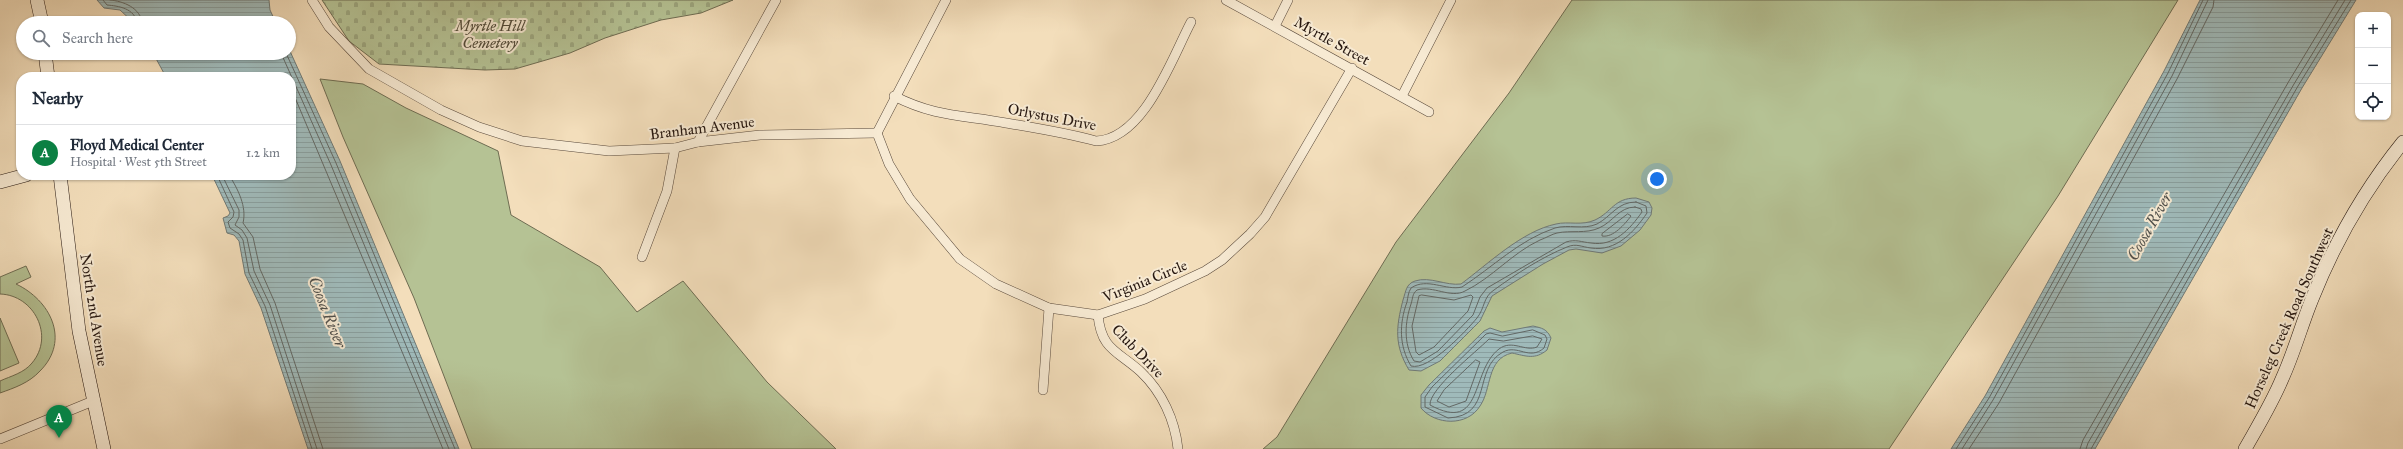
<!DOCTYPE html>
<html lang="en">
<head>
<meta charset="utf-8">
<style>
  body { margin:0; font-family:"IM FELL Great Primer",serif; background:#f2f2f3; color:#1f2937 }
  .controls { position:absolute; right:12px; top:12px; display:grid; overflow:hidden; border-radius:8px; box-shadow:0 1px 3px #0004 }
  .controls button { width:36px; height:36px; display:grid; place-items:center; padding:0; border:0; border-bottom:1px solid #e0e1e3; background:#fff; color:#1f2937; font:20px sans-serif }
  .you { position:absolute; left:1657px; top:179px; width:14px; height:14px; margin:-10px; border:3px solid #fff; border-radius:50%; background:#1a73e8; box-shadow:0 0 0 6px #1a73e833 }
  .badge { display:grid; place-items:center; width:26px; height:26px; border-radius:50%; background:#0b8043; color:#fff; font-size:13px; font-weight:700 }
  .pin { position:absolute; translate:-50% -33px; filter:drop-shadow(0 1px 2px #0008) }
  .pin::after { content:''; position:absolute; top:21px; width:14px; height:12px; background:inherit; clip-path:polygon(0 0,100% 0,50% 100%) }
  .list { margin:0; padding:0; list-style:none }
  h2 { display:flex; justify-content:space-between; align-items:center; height:52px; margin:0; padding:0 16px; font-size:17px }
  h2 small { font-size:13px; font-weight:400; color:#747a83 }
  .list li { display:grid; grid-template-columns:26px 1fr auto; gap:12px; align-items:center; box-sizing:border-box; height:56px; padding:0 16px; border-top:1px solid #e0e1e3 }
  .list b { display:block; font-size:15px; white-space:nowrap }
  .list p { margin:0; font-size:13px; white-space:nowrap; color:#747a83 }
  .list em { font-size:13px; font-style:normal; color:#747a83 }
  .icon { flex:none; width:22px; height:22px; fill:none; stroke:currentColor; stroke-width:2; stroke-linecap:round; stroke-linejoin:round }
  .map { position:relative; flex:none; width:2403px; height:449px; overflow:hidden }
  .search { position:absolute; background:#fff; box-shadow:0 1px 3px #0004; left:16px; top:16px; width:280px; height:44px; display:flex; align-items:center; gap:10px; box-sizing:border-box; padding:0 14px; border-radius:22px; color:#747a83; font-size:15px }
  .panel { position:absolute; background:#fff; box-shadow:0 1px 3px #0004; left:16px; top:72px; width:280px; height:108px; border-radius:16px }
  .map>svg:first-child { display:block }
  .grass { fill:#b5c294; stroke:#6e6c52 }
  .cemetery { fill:url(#cemetery-stones); stroke:#6e6c52 }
  .water { fill:url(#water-rules); stroke:#6f7976 }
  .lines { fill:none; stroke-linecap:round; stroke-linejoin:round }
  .shore { stroke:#626865; stroke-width:1 }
  .street-casing { stroke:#59493b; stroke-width:10 }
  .secondary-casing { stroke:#261710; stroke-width:14 }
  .street { stroke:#f7ead3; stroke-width:9 }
  .secondary { stroke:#f7ead3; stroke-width:13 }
  .labels { text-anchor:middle; stroke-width:4; stroke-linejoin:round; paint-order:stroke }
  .park-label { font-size:15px; font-style:italic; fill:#514a38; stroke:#f7ead3 }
  .street-label { font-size:15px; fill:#261710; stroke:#f7ead3 }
  .water-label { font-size:16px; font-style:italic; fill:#50504c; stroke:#f7ead3 }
</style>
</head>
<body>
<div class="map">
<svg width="2403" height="449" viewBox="0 0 2403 449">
  <defs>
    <pattern id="cemetery-stones" width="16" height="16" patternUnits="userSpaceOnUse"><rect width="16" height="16" fill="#b5c294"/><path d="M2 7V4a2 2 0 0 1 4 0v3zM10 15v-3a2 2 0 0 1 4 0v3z" fill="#9ca67f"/></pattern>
    <pattern id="water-rules" width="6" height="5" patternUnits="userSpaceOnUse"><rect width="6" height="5" fill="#9fbaba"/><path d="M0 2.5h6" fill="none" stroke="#899f9f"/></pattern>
  </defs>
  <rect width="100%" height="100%" fill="#f3debb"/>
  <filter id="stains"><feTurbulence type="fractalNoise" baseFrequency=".005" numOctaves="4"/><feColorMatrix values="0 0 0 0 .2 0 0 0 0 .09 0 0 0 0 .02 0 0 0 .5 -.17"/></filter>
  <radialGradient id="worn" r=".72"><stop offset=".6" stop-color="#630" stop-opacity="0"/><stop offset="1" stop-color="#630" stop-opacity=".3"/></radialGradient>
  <g class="grass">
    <polygon points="1572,0 2178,0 2058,196 1889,449 1263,449 1277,437 1396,242 1509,93"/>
    <polygon points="320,79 363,84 406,108 498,151 511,215 600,267 637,312 683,281 767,382 836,449 472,449 414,298 343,137"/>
    <path d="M26,266L31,277L16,284C50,300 71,340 40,371C29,383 14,388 0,393V381C11,376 24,373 32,363C55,336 34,295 0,294V277Z"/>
    <polygon points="0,318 19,363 0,371"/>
  </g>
  <polygon class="cemetery" points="322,0 733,0 701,13 661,20 605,38 570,53 515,69 485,70 379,64 349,41"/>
  <g class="water">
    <polygon points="97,0 269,0 270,10 276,23 134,23 120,10 104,8"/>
    <polygon points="2200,0 2356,0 2302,88 2095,449 1951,449 1985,396 2164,71"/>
    <polygon points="289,49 340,161 459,449 308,449 261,308 245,274 239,241 234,235 227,233 223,218 228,216 230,213 212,175 291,175 291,77 166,77 153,53 289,53"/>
    <path d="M1636,198L1649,202L1652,208L1651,215L1640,230L1621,246L1602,253L1576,249L1569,250L1543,264L1492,296L1480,321L1440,361L1421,371L1409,370C1394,345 1396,327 1403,300C1406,291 1406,284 1415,281C1430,276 1446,286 1461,284C1488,264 1522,231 1556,224C1568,221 1582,226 1595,220C1612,212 1614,198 1636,198Z"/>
    <path d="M1533,326C1542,328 1547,329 1551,338L1547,350C1535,360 1526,356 1512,353C1486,359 1492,389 1480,406C1467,427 1435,425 1421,408V395L1429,385L1484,331L1490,328L1502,332Z"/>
  </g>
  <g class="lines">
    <g class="shore">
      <path d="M103,0L107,5C118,6 135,8 137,23"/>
      <path d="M110,0C123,1 141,8 142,23"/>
      <polyline points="281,53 331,165 449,449"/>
      <polyline points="286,53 336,163 455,449"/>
      <polyline points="291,88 443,449"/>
      <polyline points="217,175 234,212 233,217 228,222 230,228 239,234 243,240 249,273 265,306 312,449"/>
      <polyline points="222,175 239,210 239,217 235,225 242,230 247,238 254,271 270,305 317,449"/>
      <path d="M229,175C238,189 247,207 243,223L253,237L260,269L275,303L323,449"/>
      <path d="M1636,202L1646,206L1647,213C1634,232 1616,252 1591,248C1582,247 1576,243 1567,247C1542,257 1516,274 1494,290C1483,297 1485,308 1477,318C1466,331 1429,371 1411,366C1399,346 1399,324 1407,302C1408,297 1408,293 1411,288C1427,277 1446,291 1462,287C1493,267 1519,240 1555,228C1568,224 1584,230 1597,224C1612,216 1617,202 1636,202Z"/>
      <path d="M1635,207L1641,209L1642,212C1630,229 1614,247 1591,243C1581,242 1576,239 1566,242L1487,288L1480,297L1473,315L1438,351L1420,362L1414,361C1403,343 1405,322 1411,304C1413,298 1412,294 1417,290C1433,285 1451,299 1465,291C1492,278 1512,253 1540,240C1546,238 1552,234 1557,233C1571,230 1586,234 1599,228C1613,222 1619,207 1635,207Z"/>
      <path d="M1628,214L1631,216C1625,224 1613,238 1602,236V234Z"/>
      <polygon points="1422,295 1454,300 1471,295 1473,297 1468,311 1434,347 1419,355 1416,352 1412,326 1419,296"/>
      <path d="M1533,330L1545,335L1547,339L1544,348C1529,361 1518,344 1503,352C1472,369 1494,416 1448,418L1425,407V397L1432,387L1486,334L1490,333L1502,336Z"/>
      <path d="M1533,336L1542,339L1537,347C1525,352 1512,339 1499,349C1470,371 1484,434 1430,405C1429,389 1476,352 1489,339L1503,341Z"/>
      <polygon points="1476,360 1480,362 1466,401 1449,407 1437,401 1444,390"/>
      <polyline points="1956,449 1989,398 2168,73 2203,0"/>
      <polyline points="1962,449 1993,400 2172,76 2208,0"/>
      <polyline points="1969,449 1999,403 2177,79 2213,7 2214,0"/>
      <polyline points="2080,449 2083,440 2289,81 2338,0"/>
      <polyline points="2086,449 2088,443 2294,84 2345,0"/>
      <polyline points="2091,449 2298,86 2351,0"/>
    </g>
    <defs>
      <g id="street">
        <polyline points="312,0 329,27 369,69 441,110 479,127 522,141 609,151 675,148 698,142 760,135 877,133"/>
        <polyline points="1226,0 1429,112"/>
        <polyline points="1275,26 1288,0"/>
        <path d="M894,96C935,117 963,115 1006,123C1036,128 1067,133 1096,141C1144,139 1171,60 1191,22"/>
        <polyline points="1402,96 1451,0"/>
        <polyline points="877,133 889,164 910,199 960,259 996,284 1049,308 1098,315 1145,299 1205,271 1222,260 1250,234 1265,217 1352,68"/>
        <polyline points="877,133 946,0"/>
        <polyline points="698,142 776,0"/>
        <polyline points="642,257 667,191 675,148"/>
        <path d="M1098,315C1101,350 1118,351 1141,372C1162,392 1175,420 1178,449"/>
        <polyline points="1043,390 1049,308"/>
        <polyline points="0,439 93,401"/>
      </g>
      <g id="secondary">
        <polyline points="37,0 42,23"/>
        <polyline points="45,53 48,77"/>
        <polyline points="60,175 79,331 104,449"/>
        <polyline points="0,182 26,175"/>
        <path d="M2245,449C2258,426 2272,403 2282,379C2294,353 2301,326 2312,299C2334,244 2365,189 2403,142"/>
      </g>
    </defs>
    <use href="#street" class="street-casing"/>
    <use href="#secondary" class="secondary-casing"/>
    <use href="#street" class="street"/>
    <use href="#secondary" class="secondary"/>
  </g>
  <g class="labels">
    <g class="park-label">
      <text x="490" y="31">Myrtle Hill<tspan x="490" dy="17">Cemetery</tspan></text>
    </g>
    <g class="street-label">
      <text transform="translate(1332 41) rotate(29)" y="5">Myrtle Street</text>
      <text transform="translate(1052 117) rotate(11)" y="5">Orlystus Drive</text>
      <text transform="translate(702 128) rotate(-7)" y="5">Branham Avenue</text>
      <text transform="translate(1145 281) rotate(-22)" y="5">Virginia Circle</text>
      <text transform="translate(94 310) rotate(81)" y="5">North 2nd Avenue</text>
      <text transform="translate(2289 318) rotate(-66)" y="5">Horseleg Creek Road Southwest</text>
      <text transform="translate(1138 351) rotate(46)" y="5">Club Drive</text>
    </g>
    <g class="water-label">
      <text transform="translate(2149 226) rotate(-61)" y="6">Coosa River</text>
      <text transform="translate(328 312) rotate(68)" y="6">Coosa River</text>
    </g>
  </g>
  <rect width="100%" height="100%" filter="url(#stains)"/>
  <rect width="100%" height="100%" fill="url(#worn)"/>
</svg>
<div class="controls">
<button>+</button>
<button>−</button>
<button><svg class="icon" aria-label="locate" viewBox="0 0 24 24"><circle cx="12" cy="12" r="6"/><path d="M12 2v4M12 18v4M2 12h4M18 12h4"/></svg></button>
</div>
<div class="you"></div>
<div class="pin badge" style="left:59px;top:438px">A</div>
<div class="search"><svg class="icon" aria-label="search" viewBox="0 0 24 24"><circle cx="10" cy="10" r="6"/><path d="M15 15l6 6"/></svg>Search here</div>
<section class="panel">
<h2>Nearby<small></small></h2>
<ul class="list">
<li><span class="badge">A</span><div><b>Floyd Medical Center</b><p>Hospital · West 5th Street</p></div><em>1.2 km</em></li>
</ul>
</section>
</div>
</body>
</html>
